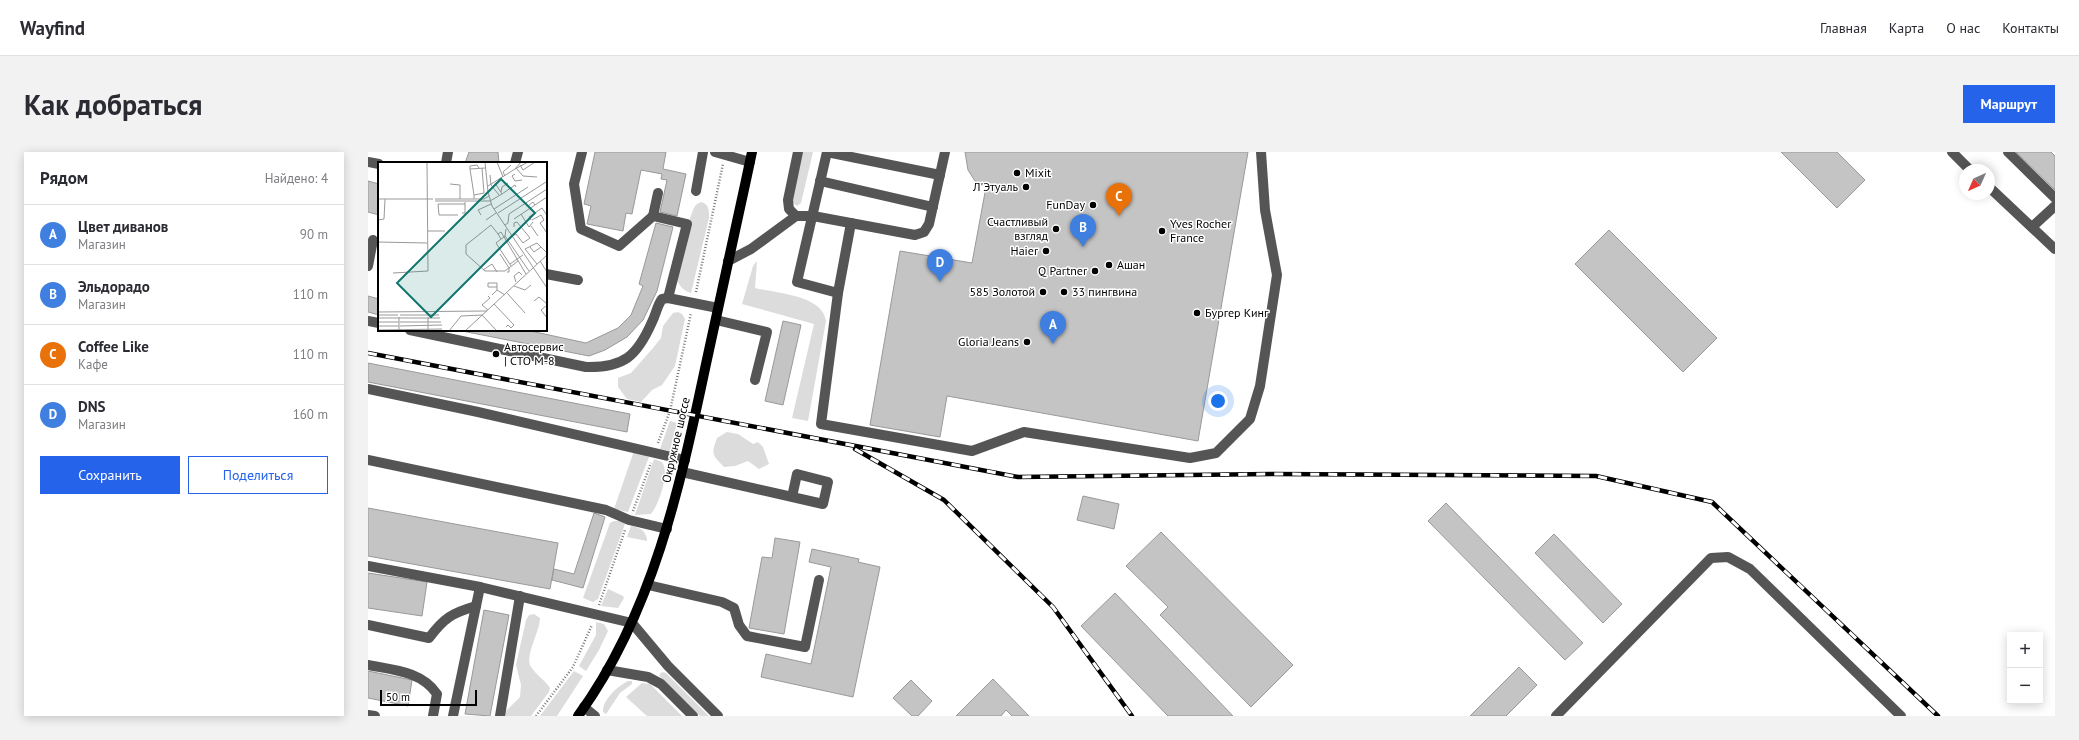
<!DOCTYPE html>
<html lang="ru">
<head>
<meta charset="utf-8">
<style>
  body { margin:0; font-family:"PT Sans",sans-serif; background:#f2f2f3; color:#2b2b33 }
  .controls { position:absolute; right:12px; bottom:12px; display:grid; overflow:hidden; border-radius:0px; box-shadow:0 2px 10px #0003 }
  .controls button { width:36px; height:36px; display:grid; place-items:center; padding:0; border:0; border-bottom:1px solid #e1e1e2; background:#fff; color:#2b2b33; font:20px sans-serif }
  .compass { position:absolute; left:1591px; top:12px; width:36px; height:36px; border-radius:50%; background:#fff; box-shadow:0 2px 10px #0003; rotate:225deg }
  .scale { position:absolute; left:12px; bottom:10px; width:97px; box-sizing:border-box; padding-left:4px; border:2px solid #000; border-top:0; font-size:11px; line-height:14px; white-space:nowrap; color:#000; -webkit-text-stroke:3px #fff; paint-order:stroke }
  .you { position:absolute; left:850px; top:249px; width:14px; height:14px; margin:-10px; border:3px solid #fff; border-radius:50%; background:#1a73e8; box-shadow:0 0 0 6px #1a73e833 }
  .badge { display:grid; place-items:center; width:26px; height:26px; border-radius:50%; background:#2563eb; color:#fff; font-size:13px; font-weight:700 }
  .pin { position:absolute; translate:-50% -33px; filter:drop-shadow(0 1px 2px #0008) }
  .pin::after { content:''; position:absolute; top:21px; width:14px; height:12px; background:inherit; clip-path:polygon(0 0,100% 0,50% 100%) }
  .list { margin:0; padding:0; list-style:none }
  h2 { display:flex; justify-content:space-between; align-items:center; height:52px; margin:0; padding:0 16px; font-size:17px }
  h2 small { font-size:13px; font-weight:400; color:#7c7c81 }
  .list li { display:grid; grid-template-columns:26px 1fr auto; gap:12px; align-items:center; box-sizing:border-box; height:60px; padding:0 16px; border-top:1px solid #e1e1e2 }
  .list b { display:block; font-size:15px; white-space:nowrap }
  .list p { margin:0; font-size:13px; white-space:nowrap; color:#7c7c81 }
  .list em { font-size:13px; font-style:normal; color:#7c7c81 }
  .actions { display:flex; gap:8px; padding:12px 16px }
  .actions a { flex:1; padding:9px 0; border:1px solid #2563eb; border-radius:0px; text-align:center; font-size:14px; color:#2563eb }
  .actions .main { background:#2563eb; color:#fff }
  .map { position:relative; flex:none; width:1687px; height:564px; overflow:hidden; border-radius:0px }
  header { display:flex; align-items:center; gap:24px; box-sizing:border-box; height:56px; padding:0 20px; background:#fff; border-bottom:1px solid #e1e1e2 }
  header strong { font-size:19px }
  nav { display:flex; gap:22px; margin-inline-start:auto; font-size:14px }
  .intro { display:flex; align-items:center; justify-content:space-between; box-sizing:border-box; height:96px; padding:0 24px }
  h1 { margin:0; font-size:28px }
  .button { padding:10px 18px; border-radius:0px; background:#2563eb; color:#fff; font-size:14px; font-weight:700 }
  main { display:flex; gap:24px; padding:0 24px }
  aside { flex:1; background:#fff; border-radius:0px; box-shadow:0 2px 10px #0003 }
  .map>svg:first-child { display:block }
  .green { fill:#dcdcdc }
  .building { fill:#c4c4c4; stroke:#999 }
  .lines { fill:none; stroke-linecap:round; stroke-linejoin:round }
  .path { stroke:#777; stroke-width:2.5; stroke-dasharray:1 2; stroke-linecap:butt }
  .minor { stroke:#555; stroke-width:10 }
  .major { stroke:#000; stroke-width:10 }
  .rail-casing { stroke:#000; stroke-width:4.5 }
  .rail { stroke:#fff; stroke-width:3; stroke-dasharray:9; stroke-linecap:butt }
  .poi-dot { fill:#000; stroke:#fff; stroke-width:1.5 }
  .labels { text-anchor:middle; stroke-width:3; stroke-linejoin:round; paint-order:stroke }
  .poi-label { font-size:12px; fill:#000; stroke:#fff; text-anchor:end }
  .street-label { font-size:12px; fill:#000; stroke:#fff }
  .inset-road { fill:none; stroke:#999; stroke-width:1 }
  .view { fill:#0f766e; fill-opacity:0.15; stroke:#0f766e; stroke-width:2 }
  .inset-edge { fill:none; stroke:#000; stroke-width:2 }
</style>
</head>
<body>
<header>
<strong>Wayfind</strong>
<nav><a>Главная</a><a>Карта</a><a>О нас</a><a>Контакты</a></nav>
</header>
<div class="intro"><h1>Как добраться</h1><a class="button">Маршрут</a></div>
<main>
<aside>
<h2>Рядом<small>Найдено: 4</small></h2>
<ul class="list">
<li><span class="badge" style="background:#3f7fe0">A</span><div><b>Цвет диванов</b><p>Магазин</p></div><em>90 m</em></li>
<li><span class="badge" style="background:#3f7fe0">B</span><div><b>Эльдорадо</b><p>Магазин</p></div><em>110 m</em></li>
<li><span class="badge" style="background:#e8710a">C</span><div><b>Coffee Like</b><p>Кафе</p></div><em>110 m</em></li>
<li><span class="badge" style="background:#3f7fe0">D</span><div><b>DNS</b><p>Магазин</p></div><em>160 m</em></li>
</ul>
<div class="actions"><a class="main">Сохранить</a><a>Поделиться</a></div>
</aside>
<div class="map">
<svg width="1687" height="564" viewBox="0 0 1687 564">
  <rect width="100%" height="100%" fill="#fff"/>
  <g class="green">
    <polygon points="435,0 445,0 433,51 429,54 423,49"/>
    <path d="M333,50C341,52 341,58 341,66L323,141C315,139 309,132 308,123C307,116 322,63 326,56C327,53 330,51 333,50Z"/>
    <path d="M389,109L387,136C408,141 455,143 458,169L440,269L424,266L446,172L374,152L385,114Z"/>
    <polygon points="310,160 314,162 317,167 307,214 294,233 284,238 273,250 259,247 250,235 250,226 263,221 285,196 293,186 295,174 305,161"/>
    <polygon points="302,269 309,271 302,299 292,297"/>
    <path d="M359,280L370,282L385,292L390,290L395,295L401,312L391,317L380,309L367,314L356,315C344,303 343,302 349,286Z"/>
    <polygon points="266,299 281,305 260,360 246,357"/>
    <path d="M286,307L294,310C302,321 291,352 283,362L267,363Z"/>
    <polygon points="246,369 253,369 257,372 230,447 225,450 215,446 242,371"/>
    <path d="M263,374C272,375 279,380 279,389L259,385Z"/>
    <polygon points="240,437 255,444 256,446 250,456 233,454"/>
    <path d="M166,462L172,466C172,480 156,504 163,515C168,523 177,528 182,536L181,540L163,564H133L152,545L153,533L148,513L158,468L161,463Z"/>
    <polygon points="228,470 236,472 240,479 231,498 218,519 211,514 228,483"/>
    <polygon points="206,519 215,524 189,564 172,564"/>
    <polygon points="294,520 298,521 341,564 332,564 293,526 291,523"/>
    <path d="M260,529H264V532L252,541L238,562L235,560C234,548 250,534 260,529Z"/>
    <polygon points="274,531 282,532 314,564 279,564 258,545"/>
  </g>
  <g class="building">
    <polygon points="101,0 130,0 131,11 97,11"/>
    <polygon points="227,0 298,0 295,17 318,22 309,64 292,60 299,28 293,27 294,22 273,18 264,62 258,61 255,79 219,72 223,54 216,52"/>
    <polygon points="597,0 880,0 830,289 579,244 572,285 502,273 532,99 604,111 618,35 607,29 600,18"/>
    <polygon points="1413,0 1469,0 1497,28 1469,56"/>
    <polygon points="1648,0 1683,0 1687,4 1687,38"/>
    <polygon points="0,29 11,32 11,63 0,60"/>
    <polygon points="288,71 305,75 289,139 275,168 259,185 237,198 221,204 89,178 158,178 218,191 250,176 263,163 275,134 271,132"/>
    <polygon points="1241,78 1349,186 1315,220 1207,112"/>
    <polygon points="0,144 11,147 11,163 0,160"/>
    <polygon points="415,169 433,173 415,253 397,249"/>
    <polygon points="0,211 262,262 259,280 0,230"/>
    <polygon points="715,344 751,352 746,377 709,368"/>
    <polygon points="1078,351 1215,491 1197,508 1060,369"/>
    <polygon points="0,356 190,391 182,437 0,404"/>
    <polygon points="226,361 237,365 215,436 184,428 186,417 206,422"/>
    <polygon points="793,380 925,513 883,555 792,463 800,455 758,414"/>
    <polygon points="1186,382 1254,452 1235,471 1167,401"/>
    <polygon points="407,386 432,390 416,482 381,476 394,405 404,406"/>
    <polygon points="444,397 491,407 490,410 512,415 485,545 393,525 398,502 443,512 463,415 441,410"/>
    <polygon points="0,421 59,430 54,464 0,456"/>
    <polygon points="747,441 865,564 800,564 713,474"/>
    <polygon points="116,458 141,463 122,564 97,562"/>
    <polygon points="1151,515 1169,533 1138,564 1102,564"/>
    <polygon points="0,519 44,528 40,554 0,546"/>
    <polygon points="625,527 661,564 644,564 638,558 633,564 588,564"/>
    <polygon points="543,528 564,549 550,564 544,564 525,546"/>
  </g>
  <g class="lines">
    <g class="path">
      <polyline points="328,140 355,12"/>
      <polyline points="290,291 302,259 323,161"/>
      <polyline points="265,359 283,311"/>
      <polyline points="231,453 257,378"/>
      <polyline points="168,564 205,515 224,473"/>
    </g>
    <g class="minor">
      <polyline points="214,0 206,32 213,77 251,94 285,64"/>
      <polyline points="347,0 382,10"/>
      <polyline points="1584,0 1602,18"/>
      <polyline points="1640,0 1687,46"/>
      <polyline points="0,10 11,12"/>
      <polyline points="78,11 80,0"/>
      <polyline points="147,11 150,0"/>
      <polyline points="452,29 565,55"/>
      <polyline points="1621,35 1687,97"/>
      <polyline points="328,39 335,0"/>
      <polyline points="290,41 285,64 319,72 300,146"/>
      <polyline points="428,64 421,57 420,48 430,0"/>
      <polyline points="483,71 470,141 429,130 459,0 572,23"/>
      <polyline points="1664,75 1687,54"/>
      <polyline points="360,109 383,97 428,64 445,64 547,83 556,80 561,72 577,0"/>
      <polyline points="0,114 5,88"/>
      <polyline points="178,122 210,128"/>
      <polyline points="470,141 453,272 604,299 656,280 822,306 848,301 882,267 892,234 909,123 897,58 893,0"/>
      <polyline points="348,168 399,180 387,228"/>
      <polyline points="0,169 11,171"/>
      <path d="M42,178L218,215C256,216 269,204 284,170C288,162 289,154 294,147L300,146L350,156"/>
      <polyline points="0,237 110,260 317,308"/>
      <polyline points="0,308 238,358 261,368 299,377"/>
      <polyline points="314,320 455,352 460,330 429,322 424,345"/>
      <polyline points="0,414 112,435"/>
      <polyline points="280,433 354,450 366,456 371,473 379,484 437,495 451,428"/>
      <path d="M0,473L61,486C76,466 84,461 108,454"/>
      <path d="M0,513C25,518 53,519 69,542L65,564"/>
      <polyline points="239,518 280,525 293,532 325,564"/>
      <polyline points="216,555 227,564"/>
      <polyline points="0,563 7,564"/>
      <polyline points="85,564 112,435 264,471 300,514 350,564"/>
      <polyline points="132,564 152,444"/>
      <polyline points="1188,564 1343,406 1360,405 1382,417 1533,564"/>
    </g>
    <path class="major" d="M210,564C285,461 312,335 338,212C353,142 369,71 384,0"/>
    <defs>
      <g id="rail">
        <polyline points="0,201 650,325 905,322 1228,324 1344,350 1570,564"/>
        <polyline points="487,297 576,348 685,455 764,564"/>
      </g>
    </defs>
    <use href="#rail" class="rail-casing"/>
    <use href="#rail" class="rail"/>
  </g>
  <g class="poi-dot">
    <circle cx="649" cy="21" r="4"/>
    <circle cx="658" cy="35" r="4"/>
    <circle cx="725" cy="53" r="4"/>
    <circle cx="688" cy="77" r="4"/>
    <circle cx="794" cy="79" r="4"/>
    <circle cx="678" cy="99" r="4"/>
    <circle cx="741" cy="113" r="4"/>
    <circle cx="727" cy="119" r="4"/>
    <circle cx="675" cy="140" r="4"/>
    <circle cx="696" cy="140" r="4"/>
    <circle cx="829" cy="161" r="4"/>
    <circle cx="659" cy="190" r="4"/>
    <circle cx="128" cy="202" r="4"/>
  </g>
  <g class="labels">
    <g class="poi-label">
      <text x="657" y="25" text-anchor="start">Mixit</text>
      <text x="650" y="39">Л'Этуаль</text>
      <text x="717" y="57">FunDay</text>
      <text x="680" y="74">Счастливый<tspan x="680" dy="14">взгляд</tspan></text>
      <text x="802" y="76" text-anchor="start">Yves Rocher<tspan x="802" dy="14">France</tspan></text>
      <text x="670" y="103">Haier</text>
      <text x="749" y="117" text-anchor="start">Ашан</text>
      <text x="719" y="123">Q Partner</text>
      <text x="667" y="144">585 Золотой</text>
      <text x="704" y="144" text-anchor="start">33 пингвина</text>
      <text x="837" y="165" text-anchor="start">Бургер Кинг</text>
      <text x="651" y="194">Gloria Jeans</text>
      <text x="136" y="199" text-anchor="start">Автосервис<tspan x="136" dy="14">| СТО М-8</tspan></text>
    </g>
    <g class="street-label">
      <text transform="translate(308 288) rotate(-77)" y="4">Окружное шоссе</text>
    </g>
  </g>
  <g transform="translate(10 10)">
    <rect width="169" height="169" fill="#fff"/>
    <path class="inset-road" d="M107,0L110,30L114,44L169,126M119,0L125,15M142,3L145,8L157,0M101,6L99,3L92,4V7L107,6M138,6L145,14L159,15M92,7L96,33M137,7L150,0M137,12L134,14L137,19L144,18M112,13L113,23L121,33M127,14L125,10L133,3M72,22L82,23V37M110,24L137,7L143,0M123,30L124,25L130,21M124,32L137,23L138,25M0,37H55M57,37H106L111,34M96,37V33L106,31L104,6M57,39H112L124,32L117,21M152,46L150,44L155,40L157,43M116,47L150,25M84,51H87V40M120,51L168,20M143,52L151,65L155,60M80,53H61L60,42H87M103,53L100,48L113,42M136,57L169,35M0,58L6,57L7,37M108,58L118,51M153,58L151,55L164,46L168,52M154,58L163,53L166,58L162,61L169,71M127,63L130,61L131,52L169,27M153,64L160,74M128,67L127,74L118,81L133,104M49,69H67M120,72L113,63L88,83V92L107,109H127L140,99M127,74L151,109M134,74L138,72L145,81L152,76L139,60L136,61V65M123,77L120,72L123,70L148,112M0,80L49,81M152,85L156,90L163,85M147,87L159,81L169,91M147,87L159,102M122,92L131,106V110H129M162,99L169,110M132,102L145,93M105,108L114,102L119,110M15,111L50,109L49,0M138,120L136,114L141,110L144,113M136,124L147,128L153,123M119,125H110V121H119V128M129,131L147,151M114,133L119,128L127,133M110,134L112,136L104,143L110,148M156,139L161,135L169,142M116,142L136,163L133,166L130,163L128,165M169,143L163,148L169,156M0,150L109,149M0,153H20M22,153H61M104,153L119,169M21,155V169M0,156H62M0,160H21M22,160H63M0,164H21M22,164L64,163M0,168L64,167M50,169V155M71,169L83,154L105,153M87,169L169,93"/>
    <path class="view" d="M123,17L157,51L53,155L19,121Z"/>
    <rect width="169" height="169" class="inset-edge"/>
  </g>
</svg>
<div class="controls">
<button>+</button>
<button>−</button>
</div>
<svg class="compass" viewBox="-18 -18 36 36"><path d="M0-13l5 13h-10z" fill="#e53935"/><path d="M0 13l5-13h-10z" fill="#7c7c81"/></svg>
<div class="scale">50 m</div>
<div class="you"></div>
<div class="pin badge" style="left:685px;top:192px;background:#3f7fe0">A</div>
<div class="pin badge" style="left:715px;top:95px;background:#3f7fe0">B</div>
<div class="pin badge" style="left:751px;top:64px;background:#e8710a">C</div>
<div class="pin badge" style="left:572px;top:130px;background:#3f7fe0">D</div>
</div>
</main>
</body>
</html>
